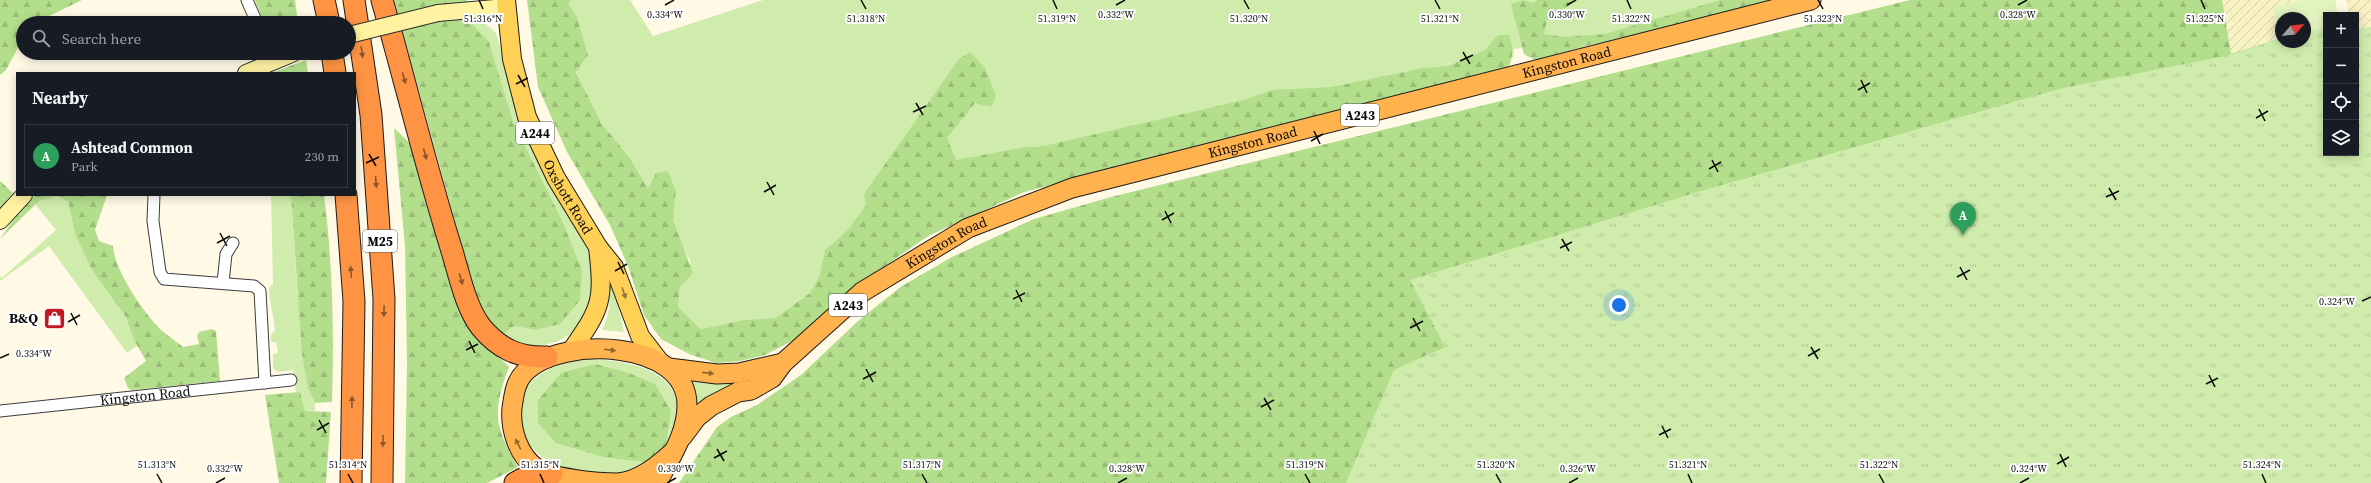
<!DOCTYPE html>
<html lang="en">
<head>
<meta charset="utf-8">
<style>
  body { margin:0; font-family:"Source Serif 4",serif; background:#242831; color:#f1f3f6 }
  .controls { position:absolute; right:12px; top:12px; display:grid; overflow:hidden; border-radius:0px; box-shadow:0 2px 10px #0003 }
  .controls button { width:36px; height:36px; display:grid; place-items:center; padding:0; border:0; border-bottom:1px solid #363941; background:#171b24; color:#f1f3f6; font:20px sans-serif }
  .compass { position:absolute; left:2275px; top:12px; width:36px; height:36px; border-radius:50%; background:#171b24; box-shadow:0 2px 10px #0003; rotate:62deg }
  .you { position:absolute; left:1619px; top:305px; width:14px; height:14px; margin:-10px; border:3px solid #fff; border-radius:50%; background:#1a73e8; box-shadow:0 0 0 6px #1a73e833 }
  .badge { display:grid; place-items:center; width:26px; height:26px; border-radius:50%; background:#2563eb; color:#fff; font-size:13px; font-weight:700 }
  .pin { position:absolute; translate:-50% -33px; filter:drop-shadow(0 1px 2px #0008) }
  .pin::after { content:''; position:absolute; top:21px; width:14px; height:12px; background:inherit; clip-path:polygon(0 0,100% 0,50% 100%) }
  .list { margin:0; padding:0; list-style:none }
  h2 { display:flex; justify-content:space-between; align-items:center; height:52px; margin:0; padding:0 16px; font-size:17px }
  h2 small { font-size:13px; font-weight:400; color:#9ea1a6 }
  .list li { display:grid; grid-template-columns:26px 1fr auto; gap:12px; align-items:center; box-sizing:border-box; height:64px; margin:0 8px 8px; padding:0 8px; border:1px solid #363941; border-radius:0px }
  .list b { display:block; font-size:15px; white-space:nowrap }
  .list p { margin:0; font-size:13px; white-space:nowrap; color:#9ea1a6 }
  .list em { font-size:13px; font-style:normal; color:#9ea1a6 }
  .icon { flex:none; width:22px; height:22px; fill:none; stroke:currentColor; stroke-width:2; stroke-linecap:round; stroke-linejoin:round }
  .map { position:relative; flex:none; width:2371px; height:483px; overflow:hidden }
  .search { position:absolute; background:#171b24; box-shadow:0 2px 10px #0003; left:16px; top:16px; width:340px; height:44px; display:flex; align-items:center; gap:10px; box-sizing:border-box; padding:0 14px; border-radius:22px; color:#9ea1a6; font-size:15px }
  .panel { position:absolute; background:#171b24; box-shadow:0 2px 10px #0003; left:16px; top:72px; width:340px; height:124px; border-radius:0px }
  .map>svg:first-child { display:block }
  .farmland { fill:url(#farmland-furrows) }
  .grass { fill:#d0ecad }
  .forest { fill:url(#forest-firs) }
  .park { fill:url(#park-tufts) }
  .pitch { fill:#e3f3c0 }
  .lines { fill:none; stroke-linecap:round; stroke-linejoin:round }
  .minor-casing { stroke:#3d3d3d; stroke-width:13 }
  .secondary-casing { stroke:#2c2c2c; stroke-width:18 }
  .primary-casing { stroke:#1b1b1b; stroke-width:20 }
  .trunk-casing { stroke:#1b1b1b; stroke-width:21 }
  .motorway-casing { stroke:#1b1b1b; stroke-width:23 }
  .minor { stroke:#fff; stroke-width:11 }
  .secondary { stroke:#fff2a1; stroke-width:16 }
  .primary { stroke:#ffd056; stroke-width:18 }
  .trunk { stroke:#ffb24d; stroke-width:19 }
  .motorway { stroke:#ff9344; stroke-width:21 }
  .secondary-bridge-casing { stroke:#2c2c2c; stroke-width:18; stroke-linecap:butt }
  .secondary-bridge { stroke:#fff2a1; stroke-width:16 }
  .oneway { fill:#91552a }
  .oneway2 { fill:#917734 }
  .oneway3 { fill:#91662f }
  .ticks { fill:none; stroke:#0a0a0a; stroke-width:1.5 }
  .labels { text-anchor:middle; stroke-width:4; stroke-linejoin:round; paint-order:stroke }
  .shield { fill:#fff; stroke:#545454; stroke-width:1 }
  .shield-label { font-size:13px; font-weight:bold; fill:#0a0a0a }
  .street-label { font-size:14px; fill:#0a0a0a; stroke:#fff }
  .poi-label { font-size:14px; font-weight:bold; fill:#0a0a0a; stroke:#fff; text-anchor:end }
  .ticks-label { font-size:10px; text-anchor:middle; fill:#0a0a0a; stroke:#fff; stroke-width:4; stroke-linejoin:round; paint-order:stroke }
</style>
</head>
<body>
<div class="map">
<svg width="2371" height="483" viewBox="0 0 2371 483">
  <defs>
    <pattern id="farmland-furrows" width="10" height="10" patternUnits="userSpaceOnUse"><rect width="10" height="10" fill="#f7f1c4"/><path d="M-1 1l2-2M0 10L10 0M9 11l2-2" fill="none" stroke="#d2cda7"/></pattern>
    <pattern id="forest-firs" width="22" height="20" patternUnits="userSpaceOnUse"><rect width="22" height="20" fill="#b3de8b"/><path d="M5 1l3.5 6h-7zM16 11l3.5 6h-7z" fill="#99bd77"/></pattern>
    <pattern id="park-tufts" width="24" height="20" patternUnits="userSpaceOnUse"><rect width="24" height="20" fill="#d0ecad"/><path d="M3 7l-1-3M5 7V3M7 7l1-3M15 17l-1-3M17 17v-4M19 17l1-3" fill="none" stroke="#b1c994"/></pattern>
  </defs>
  <rect width="100%" height="100%" fill="#fff9e6"/>
  <g class="farmland">
    <polygon points="2222,0 2303,0 2273,7 2279,38 2230,55"/>
    <polygon points="2346,0 2371,0 2371,27 2356,30 2356,15 2349,15"/>
  </g>
  <g class="grass">
    <polygon points="572,0 630,0 653,36 763,0 1776,0 1626,39 1593,44 1535,60 1524,54 1522,48 1514,49 1513,58 1480,77 1265,129 1024,192 928,236 873,274 827,314 810,293 775,318 743,320 701,329 678,307 680,287 691,262 678,238 673,220 676,191 668,172 648,189 630,158 602,124 576,71 567,4"/>
    <polygon points="469,16 478,17 496,33 512,88 590,255 595,289 585,320 571,334 556,342 540,346 520,344 504,334 514,326 535,330 561,218 514,124 489,42 469,22"/>
    <path d="M271,195H291L297,287L308,389L315,403V411H305L300,392H296L293,370L277,372L273,368V354L278,353L276,342H271V335L275,330C274,315 269,302 269,287L273,284Z"/>
    <polygon points="59,196 68,202 76,237 93,272 126,317 137,346 127,353 49,246 0,281 0,276 2,278 56,230 35,204 39,201"/>
    <path d="M607,272L615,293L624,332L602,330C612,311 611,292 607,272Z"/>
    <path d="M592,359C635,362 686,371 678,426C677,430 677,434 676,438C674,442 656,463 652,465C648,468 640,469 635,470C592,482 515,468 520,409C524,372 561,361 592,359Z"/>
    <polygon points="766,374 699,407 691,382 718,383"/>
  </g>
  <g class="forest">
    <polygon points="0,0 82,0 45,18 44,23 23,23 23,38 6,70 0,75"/>
    <polygon points="255,0 295,0 298,23 264,23"/>
    <polygon points="394,0 467,0 470,22 489,42 514,124 561,218 582,270 580,300 560,324 535,330 514,326 504,334 486,318 473,287"/>
    <path d="M527,0H572L568,4L576,15L588,55L576,72L602,124L630,158L648,189L656,173L668,171L676,191L673,220L693,273L680,287L678,307L701,329L743,320L775,318L810,293L820,275L825,250L847,231L866,205L864,194L959,59L970,52L985,68L996,96L991,107L975,103L947,138L956,160L1025,147H1039L1244,100L1272,90L1331,87L1424,68L1449,66L1485,50L1498,35H1509C1513,48 1514,55 1508,68L1480,77L1265,129L1024,192L928,236L873,274L794,340L765,355L740,361L716,363L689,354L661,339L644,315L628,266L610,225L567,152L538,87Z"/>
    <polygon points="1523,0 1534,3 1537,0 1578,0 1547,20 1544,34 1564,37 1605,34 1720,0 1776,0 1626,39 1593,44 1535,60 1524,54 1511,4"/>
    <polygon points="1910,0 2222,0 2231,54 2281,38 2281,42 2305,42 2305,32 2326,28 2326,153 2356,153 2356,30 2371,27 2371,483 679,483 717,427 731,417 757,405 801,375 858,321 902,286 952,257 1034,219 1111,197"/>
    <polygon points="306,60 308,73 271,73 274,72"/>
    <path d="M394,128L413,146L484,340L509,367C492,412 494,426 518,467L487,483H405L407,363L405,246Z"/>
    <polygon points="0,181 13,193 0,209"/>
    <path d="M36,195H107L95,230L99,241L113,246C114,270 144,313 161,330C168,336 176,341 183,347L199,344L197,336L199,332L212,329L216,331L220,381L132,390L128,388L124,378L146,361L134,340L126,317L93,272L76,237L68,202L59,196L39,201L0,239L22,207Z"/>
    <path d="M291,195H324C333,264 334,333 332,402L315,403L308,389L302,354Z"/>
    <polygon points="595,364 629,373 655,384 671,411 666,445 644,462 603,457 556,443 538,423 538,400 561,373"/>
    <polygon points="300,392 305,411 331,412 326,483 279,483 265,395"/>
  </g>
  <polygon class="park" points="2371,27 2371,483 1346,483 1394,370 1445,347 1410,280 1701,191 2059,89 2230,55 2281,38 2281,42 2305,42 2305,32 2326,28 2326,153 2356,153 2356,30"/>
  <polygon class="pitch" points="2303,0 2336,0 2337,15 2326,15 2326,28 2305,32 2305,18 2281,18 2279,38 2273,7"/>
  <g class="lines">
    <defs>
      <g id="minor">
        <polyline points="247,0 257,23"/>
        <polyline points="154,195 153,221 160,272 164,279 254,286 260,291 265,383"/>
        <polyline points="223,283 226,254 233,243"/>
        <path id="s1" d="M0,411L291,380"/>
      </g>
      <g id="secondary">
        <polyline points="438,13 506,7"/>
        <polyline points="246,73 294,53"/>
        <polyline points="0,221 24,195"/>
      </g>
      <g id="primary">
        <path id="s2" d="M506,0L512,59L527,117L556,178L598,247L614,267L640,336L660,362"/>
        <path d="M571,351C602,307 604,301 598,247"/>
      </g>
      <g id="trunk">
        <polyline points="669,368 717,374 739,373 783,363"/>
        <path id="s3" d="M682,437L697,417L711,406L738,392L751,390L772,378L783,363L862,292L968,228L1072,188L1811,0"/>
        <path d="M657,483C670,458 687,434 687,405C687,340 561,335 525,372C515,382 514,395 512,408C510,429 518,455 536,468C552,479 599,483 618,483C640,481 657,466 673,452"/>
      </g>
      <g id="motorway">
        <polyline points="324,0 329,23"/>
        <polyline points="354,0 371,115 384,299 382,483"/>
        <path d="M382,0C406,84 426,168 452,251C459,274 466,308 481,327C499,349 519,358 547,357"/>
        <polyline points="332,53 335,73"/>
        <polyline points="346,195 354,301 351,483"/>
        <polyline points="515,483 522,479 552,474"/>
      </g>
    </defs>
    <use href="#minor" class="minor-casing"/>
    <use href="#secondary" class="secondary-casing"/>
    <use href="#primary" class="primary-casing"/>
    <use href="#trunk" class="trunk-casing"/>
    <use href="#motorway" class="motorway-casing"/>
    <use href="#minor" class="minor"/>
    <use href="#secondary" class="secondary"/>
    <use href="#primary" class="primary"/>
    <use href="#trunk" class="trunk"/>
    <use href="#motorway" class="motorway"/>
    <defs>
      <polyline id="secondary-bridge" points="349,35 438,13"/>
    </defs>
    <use href="#secondary-bridge" class="secondary-bridge-casing"/>
    <use href="#secondary-bridge" class="secondary-bridge"/>
  </g>
  <defs><path id="oneway-solid" d="M-6-.8H1V-3.2L6.5 0L1 3.2V.8H-6Z"/></defs>
  <g class="oneway">
    <use href="#oneway-solid" transform="translate(362 52) rotate(82)"/>
    <use href="#oneway-solid" transform="translate(404 78) rotate(74)"/>
    <use href="#oneway-solid" transform="translate(425 154) rotate(75)"/>
    <use href="#oneway-solid" transform="translate(376 182) rotate(86)"/>
    <use href="#oneway-solid" transform="translate(351 272) rotate(-94)"/>
    <use href="#oneway-solid" transform="translate(461 279) rotate(73)"/>
    <use href="#oneway-solid" transform="translate(384 311) rotate(91)"/>
    <use href="#oneway-solid" transform="translate(352 402) rotate(-89)"/>
    <use href="#oneway-solid" transform="translate(383 441) rotate(91)"/>
  </g>
  <use class="oneway2" href="#oneway-solid" transform="translate(624 293) rotate(71)"/>
  <g class="oneway3">
    <use href="#oneway-solid" transform="translate(610 350) rotate(7)"/>
    <use href="#oneway-solid" transform="translate(708 373) rotate(6)"/>
    <use href="#oneway-solid" transform="translate(518 444) rotate(-117)"/>
  </g>
  <path class="ticks" d="M479,0L483,9M861,0L866,9M1053,0L1057,9M1244,0L1249,9M1435,0L1440,9M1627,0L1631,9M1818,0L1823,9M2201,0L2205,9M665,5L674,0M1116,5L1125,0M1567,5L1576,0M2018,5L2027,0M1463,52L1470,64M1460,61L1473,55M518,75L525,87M1861,80L1867,93M516,84L528,78M1858,90L1870,83M916,103L923,115M2259,109L2265,121M913,112L926,106M2256,118L2268,111M1314,131L1320,144M1311,141L1323,134M369,154L376,166M1712,160L1718,172M366,163L379,157M1709,169L1721,162M767,182L774,195M2109,188L2116,200M764,192L776,185M2106,197L2119,191M1165,211L1171,223M1162,220L1174,213M220,233L227,246M1562,239L1569,251M217,243L230,236M1560,248L1572,242M618,262L624,274M1960,267L1967,280M615,271L627,264M1957,277L1970,270M1016,290L1022,302M1013,299L1025,293M2362,301L2371,297M71,313L77,325M1413,318L1420,331M68,322L80,315M1410,328L1423,321M469,341L475,353M1811,347L1818,359M466,350L478,344M1808,356L1820,349M0,358L9,354M866,369L873,382M2209,375L2215,387M863,379L876,372M2206,384L2218,378M1264,398L1271,410M1261,407L1274,400M319,420L326,433M1662,426L1668,438M317,430L329,423M1659,435L1671,429M717,449L724,461M2060,454L2066,467M714,458L727,451M2057,464L2069,457M157,474L162,483M348,474L353,483M540,474L544,483M922,474L927,483M1305,474L1310,483M1496,474L1501,483M1688,474L1692,483M1879,474L1884,483M2262,474L2266,483M216,483L225,478M667,483L676,478M1118,483L1127,478M1569,483L1578,478M2020,483L2029,478"/>
  <defs>
    <symbol id="shop-square" viewBox="-11 -11 22 22"><rect x="-9" y="-9" width="18" height="18" rx="4" fill="#c41725" stroke="#fff"/><path d="M-5-2.5h2.3a2.7 3.5 0 0 1 5.4 0H5L5.5 6h-11ZM-1.5-2.5h3a1.5 2.3 0 0 0-3 0Z" fill="#fff"/></symbol>
  </defs>
  <g fill-rule="evenodd">
    <use href="#shop-square" x="42" y="306" width="25" height="25"/>
  </g>
  <g class="labels">
    <g class="shield">
      <rect x="1341" y="104" width="38" height="22" rx="3"/>
      <rect x="516" y="122" width="38" height="22" rx="3"/>
      <rect x="363" y="230" width="34" height="22" rx="3"/>
      <rect x="829" y="294" width="38" height="22" rx="3"/>
    </g>
    <g class="shield-label">
      <text x="1360" y="120">A243</text>
      <text x="535" y="138">A244</text>
      <text x="380" y="246">M25</text>
      <text x="848" y="310">A243</text>
    </g>
    <g class="street-label">
      <text dy="5" stroke="none"><textPath href="#s3" startOffset="981">Kingston Road</textPath></text>
      <text dy="5" stroke="none"><textPath href="#s3" startOffset="657">Kingston Road</textPath></text>
      <text dy="5" stroke="none"><textPath href="#s2" startOffset="209">Oxshott Road</textPath></text>
      <text dy="5" stroke="none"><textPath href="#s3" startOffset="333">Kingston Road</textPath></text>
      <text dy="5" stroke="none"><textPath href="#s1" startOffset="146">Kingston Road</textPath></text>
    </g>
    <g class="poi-label">
      <text x="38" y="323">B&amp;Q</text>
    </g>
  </g>
  <g class="ticks-label">
    <text x="665" y="18">0.334°W</text>
    <text x="1116" y="18">0.332°W</text>
    <text x="1567" y="18">0.330°W</text>
    <text x="2018" y="18">0.328°W</text>
    <text x="483" y="22">51.316°N</text>
    <text x="866" y="22">51.318°N</text>
    <text x="1440" y="22">51.321°N</text>
    <text x="1823" y="22">51.323°N</text>
    <text x="2205" y="22">51.325°N</text>
    <text x="1057" y="22">51.319°N</text>
    <text x="1249" y="22">51.320°N</text>
    <text x="1631" y="22">51.322°N</text>
    <text x="2337" y="305">0.324°W</text>
    <text x="34" y="357">0.334°W</text>
    <text x="157" y="468">51.313°N</text>
    <text x="348" y="468">51.314°N</text>
    <text x="540" y="468">51.315°N</text>
    <text x="922" y="468">51.317°N</text>
    <text x="1305" y="468">51.319°N</text>
    <text x="1496" y="468">51.320°N</text>
    <text x="1688" y="468">51.321°N</text>
    <text x="1879" y="468">51.322°N</text>
    <text x="2262" y="468">51.324°N</text>
    <text x="225" y="472">0.332°W</text>
    <text x="676" y="472">0.330°W</text>
    <text x="1127" y="472">0.328°W</text>
    <text x="1578" y="472">0.326°W</text>
    <text x="2029" y="472">0.324°W</text>
  </g>
</svg>
<div class="controls">
<button>+</button>
<button>−</button>
<button><svg class="icon" aria-label="locate" viewBox="0 0 24 24"><circle cx="12" cy="12" r="6"/><path d="M12 2v4M12 18v4M2 12h4M18 12h4"/></svg></button>
<button><svg class="icon" aria-label="layers" viewBox="0 0 24 24"><path d="M12 4l9 5-9 5-9-5zM3 14l9 5 9-5"/></svg></button>
</div>
<svg class="compass" viewBox="-18 -18 36 36"><path d="M0-13l5 13h-10z" fill="#e53935"/><path d="M0 13l5-13h-10z" fill="#9ea1a6"/></svg>
<div class="you"></div>
<div class="pin badge" style="left:1963px;top:235px;background:#2e9e5b">A</div>
<div class="search"><svg class="icon" aria-label="search" viewBox="0 0 24 24"><circle cx="10" cy="10" r="6"/><path d="M15 15l6 6"/></svg>Search here</div>
<section class="panel">
<h2>Nearby<small></small></h2>
<ul class="list">
<li><span class="badge" style="background:#2e9e5b">A</span><div><b>Ashtead Common</b><p>Park</p></div><em>230 m</em></li>
</ul>
</section>
</div>
</body>
</html>
